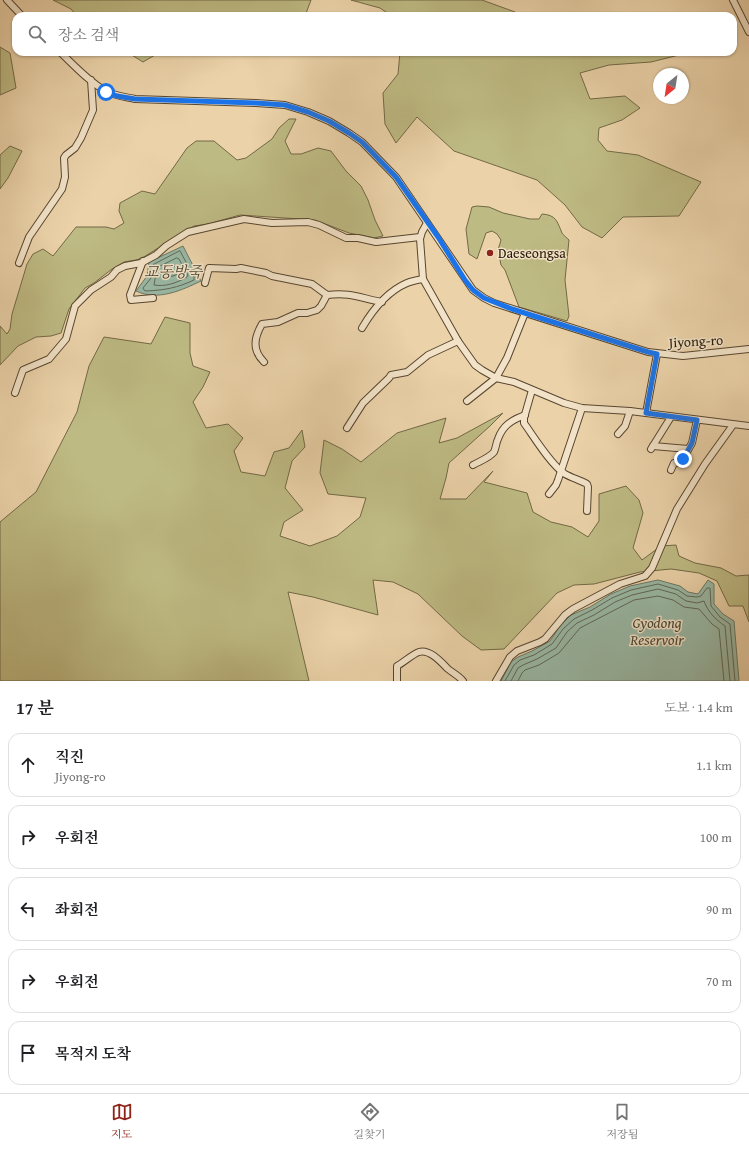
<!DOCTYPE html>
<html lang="ko">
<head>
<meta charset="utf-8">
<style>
  body { margin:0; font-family:"Gentium Book Plus","Noto Serif KR",serif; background:#f6f6f6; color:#202124 }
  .compass { position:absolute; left:653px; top:68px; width:36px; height:36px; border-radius:50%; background:#fff; box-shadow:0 1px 3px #0004; rotate:210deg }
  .stop { position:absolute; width:12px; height:12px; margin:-9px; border:3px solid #1a73e8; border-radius:50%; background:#fff }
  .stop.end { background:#1a73e8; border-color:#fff; box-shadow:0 1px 4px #0008 }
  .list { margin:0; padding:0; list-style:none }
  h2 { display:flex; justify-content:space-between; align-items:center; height:52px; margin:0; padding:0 16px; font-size:17px }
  h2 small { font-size:13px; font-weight:400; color:#757577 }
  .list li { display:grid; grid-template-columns:26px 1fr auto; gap:12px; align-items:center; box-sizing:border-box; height:64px; margin:0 8px 8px; padding:0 8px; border:1px solid #e0e0e0; border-radius:12px }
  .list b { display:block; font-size:15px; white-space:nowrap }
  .list p { margin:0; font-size:13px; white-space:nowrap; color:#757577 }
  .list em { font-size:13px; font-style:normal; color:#757577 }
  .icon { flex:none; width:22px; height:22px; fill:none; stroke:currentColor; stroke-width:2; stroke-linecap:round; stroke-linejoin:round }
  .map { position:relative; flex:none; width:749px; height:681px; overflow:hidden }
  .search { position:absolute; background:#fff; box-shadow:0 1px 3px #0004; left:12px; right:12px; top:12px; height:44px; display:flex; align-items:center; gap:10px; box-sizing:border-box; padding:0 14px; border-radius:12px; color:#757577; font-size:15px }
  .sheet { height:412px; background:#fff }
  nav { display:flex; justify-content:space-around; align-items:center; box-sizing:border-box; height:56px; border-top:1px solid #e0e0e0; background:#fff; font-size:11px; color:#757577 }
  nav a { display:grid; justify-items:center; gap:2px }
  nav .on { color:#8f2418 }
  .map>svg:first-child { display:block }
  .green { fill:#beba83; stroke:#726946 }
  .water { fill:#99b8a5; stroke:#6b7866 }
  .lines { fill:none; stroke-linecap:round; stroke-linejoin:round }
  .shore { stroke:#606856; stroke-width:1 }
  .minor-casing { stroke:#574630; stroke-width:8 }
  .minor { stroke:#f2e2c7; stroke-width:6 }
  .route { stroke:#1a73e8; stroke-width:5 }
  .poi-dot { fill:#8f2418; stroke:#f2e2c7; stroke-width:1.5 }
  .labels { text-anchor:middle; stroke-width:3; stroke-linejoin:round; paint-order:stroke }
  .poi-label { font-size:14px; fill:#261808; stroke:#f2e2c7; text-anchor:start }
  .street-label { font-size:14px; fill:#261808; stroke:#f2e2c7 }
  .water-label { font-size:15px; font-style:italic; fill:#484837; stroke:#f2e2c7 }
</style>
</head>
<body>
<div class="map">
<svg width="749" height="681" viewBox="0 0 749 681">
  <rect width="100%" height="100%" fill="#ebd2a9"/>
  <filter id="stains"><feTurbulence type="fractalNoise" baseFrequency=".005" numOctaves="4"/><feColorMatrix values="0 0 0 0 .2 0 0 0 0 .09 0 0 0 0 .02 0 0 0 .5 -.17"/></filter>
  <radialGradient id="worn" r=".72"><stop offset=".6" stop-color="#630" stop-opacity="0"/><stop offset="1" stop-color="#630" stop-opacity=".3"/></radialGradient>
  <g class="green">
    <polygon points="53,0 311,0 305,16 77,16 71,9"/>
    <polygon points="351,0 482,0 515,12 520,16 392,16 380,8"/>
    <polygon points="0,47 10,53 16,88 0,95"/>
    <polygon points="127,52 160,52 143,62"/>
    <polygon points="400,52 691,52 651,62 609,65 580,73 590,99 625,96 640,108 622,120 599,128 598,140 607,151 638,155 701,182 679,216 623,217 602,238 582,227 565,205 537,180 454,151 417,117 396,143 385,124 383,93 398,74"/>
    <polygon points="289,119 296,119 285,141 291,154 301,154 318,148 331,151 346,171 361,186 368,200 375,220 383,236 374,238 349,233 315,220 240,215 208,224 194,226 142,258 136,260 124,262 112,269 94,283 85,288 69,309 61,333 51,336 36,337 18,346 0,365 0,326 7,334 10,329 12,314 27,264 33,254 43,249 53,256 76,227 106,227 114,229 124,223 119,211 120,203 142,191 155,194 187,148 196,141 214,141 237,160 246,158 272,139 279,128"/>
    <polygon points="10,146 22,151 8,178 0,189 0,155"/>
    <path d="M477,206L489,207L503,213L530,219H539L542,214C556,215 557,221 562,233C563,235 567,238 569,240L565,280L569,316L567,321L519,307L505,270L501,265L498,250L501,240L497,234L492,231L486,233L477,259L469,254L466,229L472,207Z"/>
    <polygon points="165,317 190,323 190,353 193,366 210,372 203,387 193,402 206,428 228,424 243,438 234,451 241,472 265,476 274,452 289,448 302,430 305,447 292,461 285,488 303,510 284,522 280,536 310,546 337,536 360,517 366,498 328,494 320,473 324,440 342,449 361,462 397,433 446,418 439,443 457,438 503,413 490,426 449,463 446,478 440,499 466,499 493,471 484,482 527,493 533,512 551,522 572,527 588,537 599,521 599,494 626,486 639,500 643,513 633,548 642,560 661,546 676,545 679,556 695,563 721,568 736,576 749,575 749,622 743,606 729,606 717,581 699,573 671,569 640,572 594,584 574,585 557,593 504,649 481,650 462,636 418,594 393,582 373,580 378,615 313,597 288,592 309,681 0,681 0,522 36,492 77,412 89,366 104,337 151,344"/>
  </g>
  <g class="water">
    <path d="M183,246L201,281C180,291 158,301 136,291L147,276L149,262Z"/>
    <polygon points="658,580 680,586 688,592 698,594 708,580 714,584 714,604 723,614 734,621 739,681 501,681 511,662 518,657 532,651 550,641 560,626 571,615 590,607 611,594 630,586"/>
  </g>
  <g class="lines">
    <g class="shore">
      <path d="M180,251L194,277V280C177,288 165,290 146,291L144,290L143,288L151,278L153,265Z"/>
      <path d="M177,258L179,259L188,275L187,277C177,283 165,287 154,285L157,268Z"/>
      <polygon points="174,266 177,267 179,272 179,274 163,279 163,272"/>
      <polyline points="505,681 514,665 520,660 534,655 552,644 563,629 574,619 592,610 612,598 631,590 658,584 678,590 687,596 697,597 701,596 707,588 710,588 711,606 720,617 730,624 735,681"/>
      <path d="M511,681L518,668L523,665L537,659L556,648L567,632L577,623L594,615L615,602L632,595L658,589L676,594L686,601L697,603L704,601C708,612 715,619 725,626L730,681"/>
      <polyline points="518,681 522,673 525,670 539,665 559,653 580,628 634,600 658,596 673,600 684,607 699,609 712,624 719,629 724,681"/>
    </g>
    <defs>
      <g id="minor">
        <polyline points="7,0 22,16"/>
        <polyline points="733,0 749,32"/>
        <path d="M60,52C73,64 92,85 108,92C116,96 126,97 135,99L256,103L285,105L308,112L329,121L349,133L362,142L396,177L473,290L484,298L494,303L648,352L683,356L749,349"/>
        <polyline points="427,223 422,232 420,239 423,279 458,341 475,365 482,370 496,378 514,382 564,403 582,408 630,411 749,426"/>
        <polyline points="143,261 130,295 131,300 153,298"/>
        <polyline points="19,263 29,237 62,189 65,177 64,158 66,155 75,148 81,138 93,110 91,80"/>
        <path d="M205,283L209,268L236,269L241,268L266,273L272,276L312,284L327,295C351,292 360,298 382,302"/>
        <path d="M362,328C372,311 388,291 407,283C412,281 417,280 423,279"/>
        <path d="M264,362C252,350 254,338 262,324L278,322L298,313H307L317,310L321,306L327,295"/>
        <path d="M532,390L524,418V423C534,437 551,465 565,474C572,478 580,480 587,484L588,487L587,511"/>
        <polyline points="15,393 23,370 49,359 66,339 75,306 91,290 111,277 117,270 125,266 141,263 156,255 166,246 188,232 244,219 272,223 308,222 319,225 346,238 358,238 376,242 420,237"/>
        <polyline points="467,401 496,378 507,358 525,313"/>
        <polyline points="646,413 657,354"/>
        <polyline points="347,428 363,403 389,378 391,375 407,372 428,355 458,341"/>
        <polyline points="618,434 625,426 630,411"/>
        <polyline points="653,446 688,449"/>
        <polyline points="651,449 671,417"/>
        <path d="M473,465C480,461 489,458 494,452C496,448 496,443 498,439C503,425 512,420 525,415"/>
        <polyline points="671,470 674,463 681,462 692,443 697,420"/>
        <polyline points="549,494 556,485 558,480 582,408"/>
        <path d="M397,681V666C404,662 413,654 419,652C430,649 441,662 448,669C453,673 459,676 463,681"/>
        <polyline points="496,681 510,657 517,651 540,642 545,639 565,615 573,609 620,584 645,576 652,568 677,509 705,464 733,425"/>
      </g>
    </defs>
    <use href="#minor" class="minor-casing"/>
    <use href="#minor" class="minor"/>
  </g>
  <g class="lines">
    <polyline class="route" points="106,92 117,96 135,99 256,103 285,105 308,112 329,121 349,133 362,142 396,177 438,237 465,280 473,290 484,298 512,309 648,352 657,354 646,413 697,420 692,443 683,459"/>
  </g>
  <circle class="poi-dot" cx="490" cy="253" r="4"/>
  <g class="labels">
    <g class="poi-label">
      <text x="498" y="258">Daeseongsa</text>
    </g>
    <g class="street-label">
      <text transform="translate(696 341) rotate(-3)" y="5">Jiyong-ro</text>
    </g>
    <g class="water-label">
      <text x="173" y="277">교동방죽</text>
      <text x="657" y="628">Gyodong<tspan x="657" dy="17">Reservoir</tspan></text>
    </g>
  </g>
  <rect width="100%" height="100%" filter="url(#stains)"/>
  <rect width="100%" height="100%" fill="url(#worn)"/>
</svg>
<svg class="compass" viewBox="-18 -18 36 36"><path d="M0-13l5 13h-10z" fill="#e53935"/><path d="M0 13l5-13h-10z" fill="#757577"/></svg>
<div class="stop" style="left:106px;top:92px"></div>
<div class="stop end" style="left:683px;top:459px"></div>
<div class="search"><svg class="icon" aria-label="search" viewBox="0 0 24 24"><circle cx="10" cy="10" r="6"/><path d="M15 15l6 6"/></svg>장소 검색</div>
</div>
<section class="sheet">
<h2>17 분<small>도보 · 1.4 km</small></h2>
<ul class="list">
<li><svg class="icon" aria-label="ahead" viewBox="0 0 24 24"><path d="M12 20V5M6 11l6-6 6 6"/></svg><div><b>직진</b><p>Jiyong-ro</p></div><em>1.1 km</em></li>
<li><svg class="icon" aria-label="right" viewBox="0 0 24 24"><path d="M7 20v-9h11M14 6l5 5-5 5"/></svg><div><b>우회전</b></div><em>100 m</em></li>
<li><svg class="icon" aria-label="left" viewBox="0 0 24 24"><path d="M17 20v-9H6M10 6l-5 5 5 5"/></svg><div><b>좌회전</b></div><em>90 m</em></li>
<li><svg class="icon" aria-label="right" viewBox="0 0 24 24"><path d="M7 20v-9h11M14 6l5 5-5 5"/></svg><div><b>우회전</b></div><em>70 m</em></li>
<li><svg class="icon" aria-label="arrive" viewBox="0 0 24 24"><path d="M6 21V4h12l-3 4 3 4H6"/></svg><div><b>목적지 도착</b></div></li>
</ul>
</section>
<nav>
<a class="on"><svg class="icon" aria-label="map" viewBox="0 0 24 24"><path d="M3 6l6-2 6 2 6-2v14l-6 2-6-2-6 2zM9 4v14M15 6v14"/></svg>지도</a>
<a><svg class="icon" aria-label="directions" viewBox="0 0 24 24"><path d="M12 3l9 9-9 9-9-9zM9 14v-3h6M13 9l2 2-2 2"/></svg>길찾기</a>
<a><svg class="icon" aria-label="saved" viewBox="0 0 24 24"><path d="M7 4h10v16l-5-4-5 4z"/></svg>저장됨</a>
</nav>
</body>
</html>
